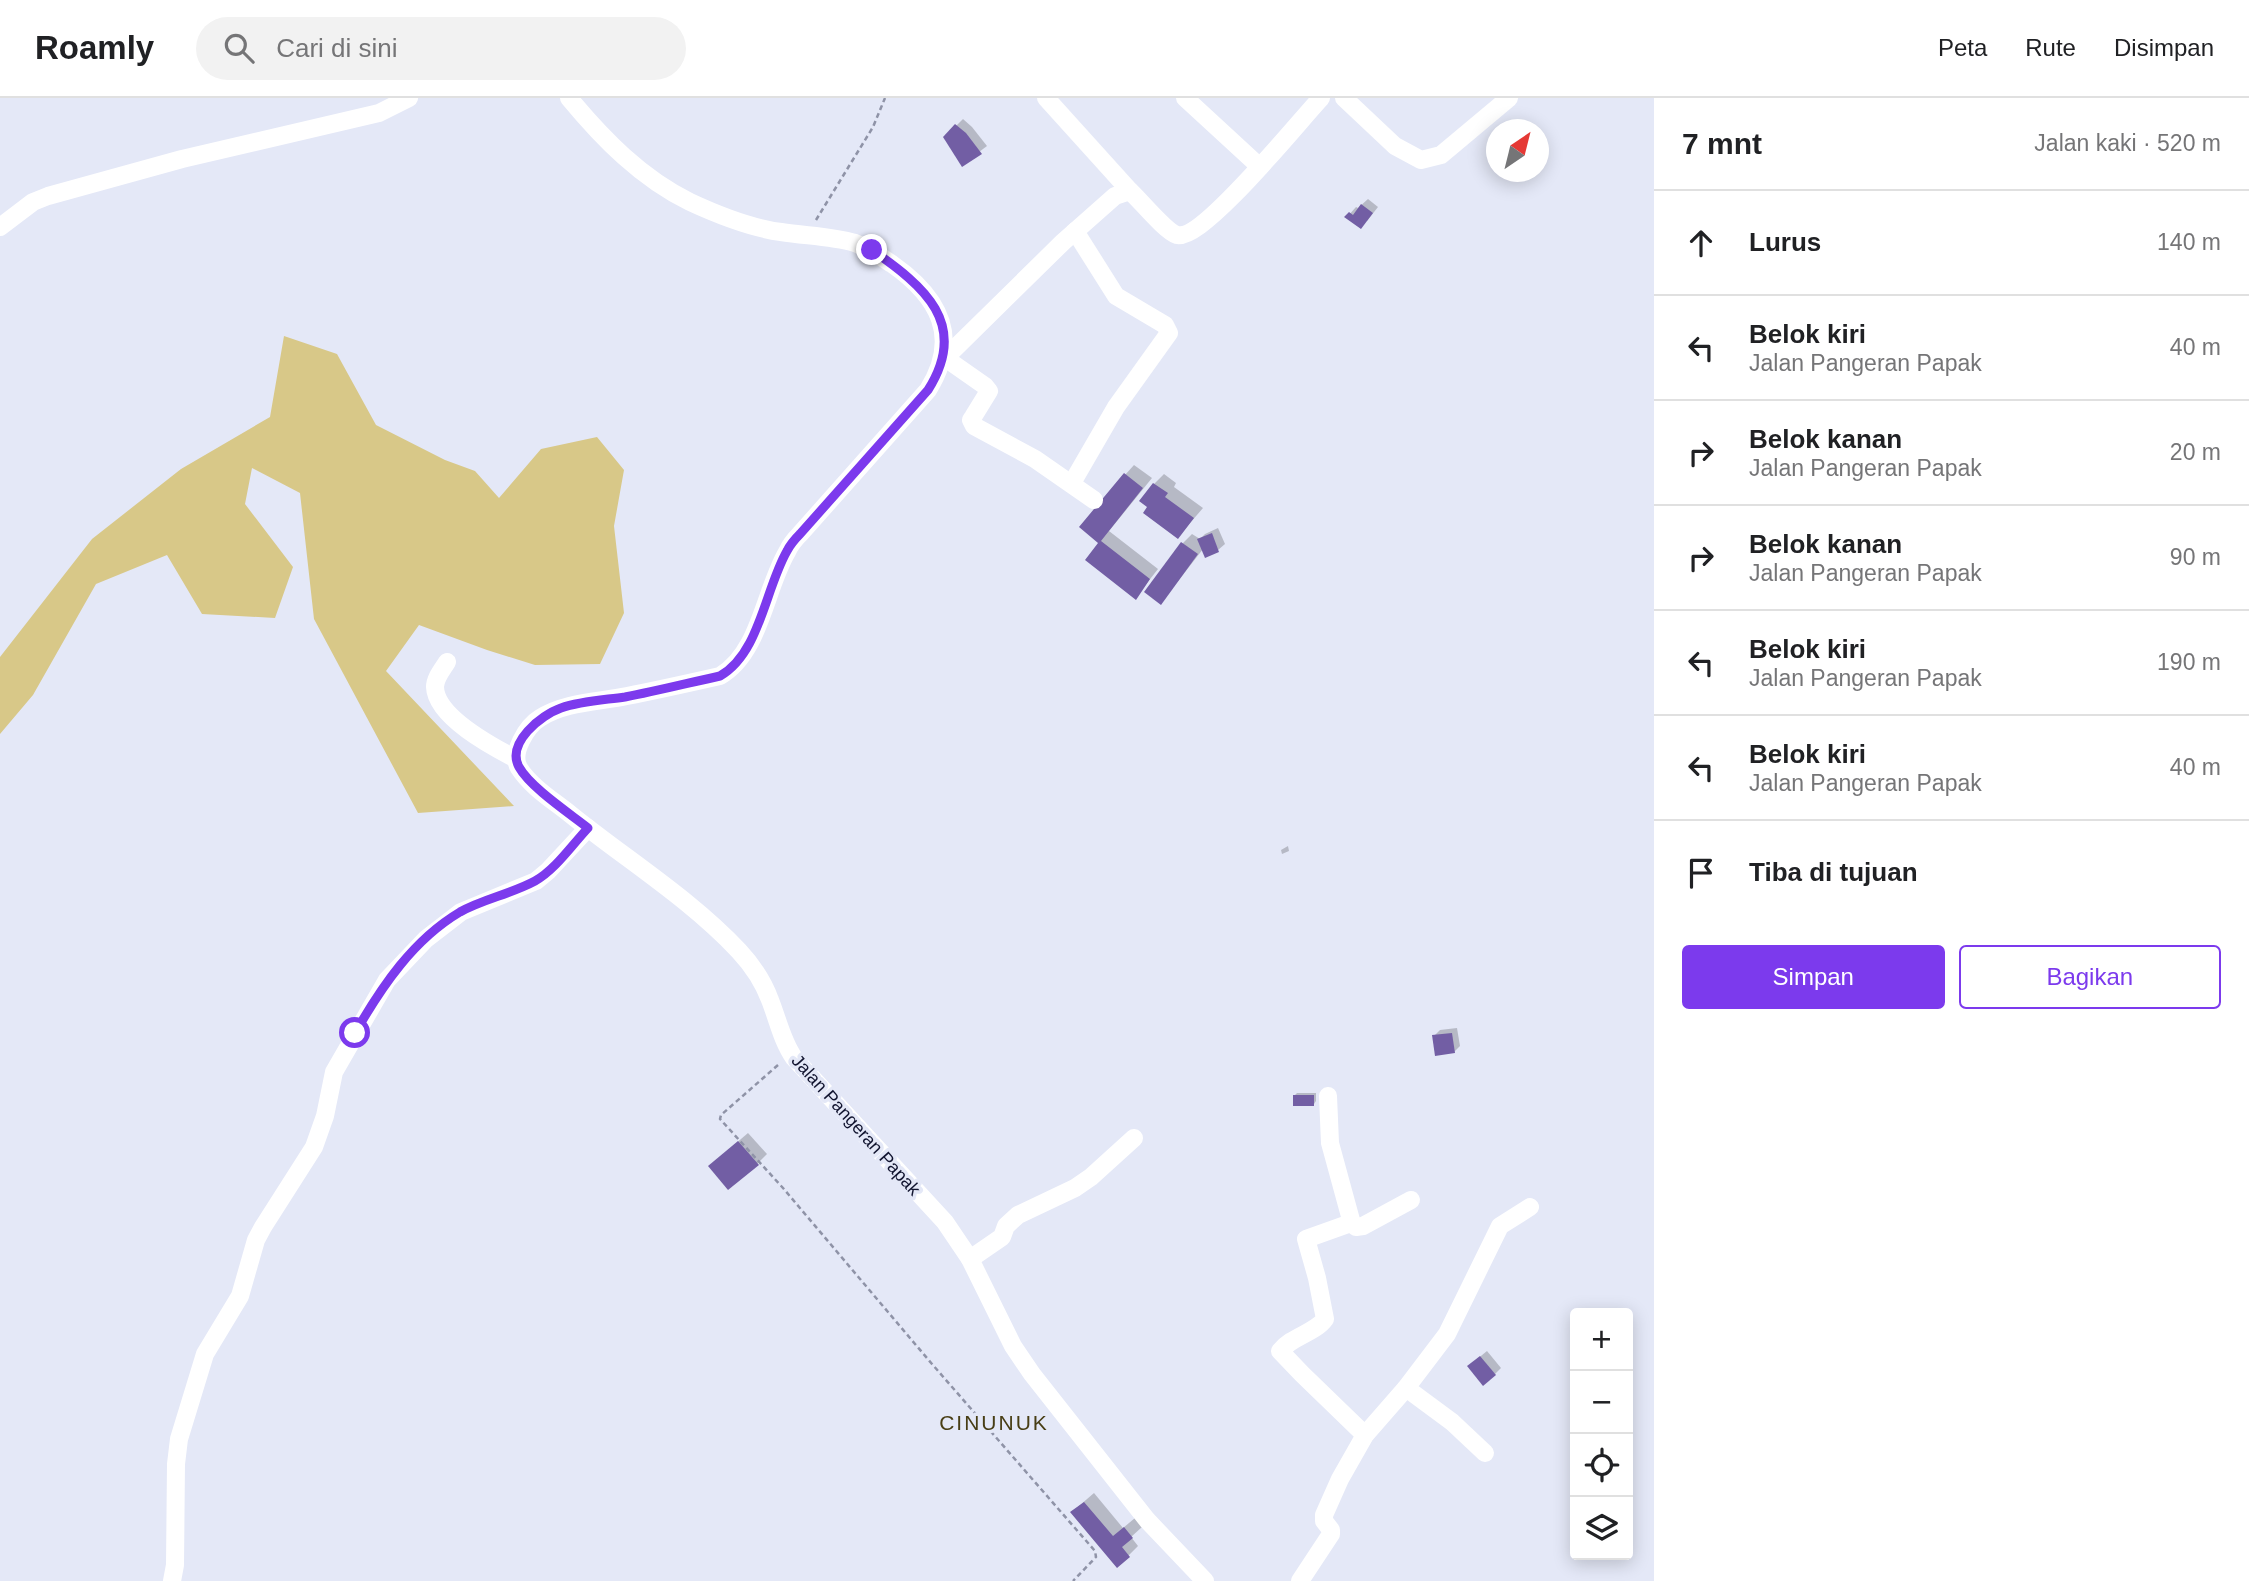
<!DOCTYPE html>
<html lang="id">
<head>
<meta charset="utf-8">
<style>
  body { margin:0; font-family:Arial,sans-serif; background:#f2f2f2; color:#202124 }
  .controls { position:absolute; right:21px; bottom:21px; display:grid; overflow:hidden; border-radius:7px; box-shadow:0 4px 18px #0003 }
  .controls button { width:63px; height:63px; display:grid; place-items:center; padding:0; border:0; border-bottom:2px solid #e0e0e0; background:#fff; color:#202124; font:35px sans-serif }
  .compass { position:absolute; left:1486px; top:21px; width:63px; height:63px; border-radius:50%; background:#fff; box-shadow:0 4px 18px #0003; rotate:35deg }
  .stop { position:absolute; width:21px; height:21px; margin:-16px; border:5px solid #7c3aed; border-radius:50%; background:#fff }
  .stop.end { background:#7c3aed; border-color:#fff; box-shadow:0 2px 7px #0008 }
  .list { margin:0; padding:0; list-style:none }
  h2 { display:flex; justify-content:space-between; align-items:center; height:91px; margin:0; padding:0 28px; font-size:30px }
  h2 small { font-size:23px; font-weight:400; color:#757577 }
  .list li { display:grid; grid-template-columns:46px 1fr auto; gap:21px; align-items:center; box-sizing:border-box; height:105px; padding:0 28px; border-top:2px solid #e0e0e0 }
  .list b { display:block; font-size:26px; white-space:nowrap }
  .list p { margin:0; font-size:23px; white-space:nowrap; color:#757577 }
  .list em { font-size:23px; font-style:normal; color:#757577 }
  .actions { display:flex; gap:14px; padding:21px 28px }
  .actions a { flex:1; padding:16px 0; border:2px solid #7c3aed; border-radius:7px; text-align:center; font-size:24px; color:#7c3aed }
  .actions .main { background:#7c3aed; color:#fff }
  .icon { flex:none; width:38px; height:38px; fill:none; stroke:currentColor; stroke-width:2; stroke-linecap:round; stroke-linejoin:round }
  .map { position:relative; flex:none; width:1654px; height:1483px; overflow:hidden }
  header { display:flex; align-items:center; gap:42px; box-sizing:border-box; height:98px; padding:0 35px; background:#fff; border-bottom:2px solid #e0e0e0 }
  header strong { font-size:33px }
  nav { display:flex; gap:38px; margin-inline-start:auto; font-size:24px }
  .search { width:490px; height:63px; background:#f2f2f2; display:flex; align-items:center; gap:18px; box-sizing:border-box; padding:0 24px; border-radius:38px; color:#757577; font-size:26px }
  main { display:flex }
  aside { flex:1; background:#fff }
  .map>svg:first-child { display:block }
  .green { fill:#d8c888 }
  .shadow { fill:#0003 }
  .building { fill:#725ea4 }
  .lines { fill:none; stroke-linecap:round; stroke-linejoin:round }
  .path { stroke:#8f93a7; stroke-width:2.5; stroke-dasharray:5 3.5; stroke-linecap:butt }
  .street { stroke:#fff; stroke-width:18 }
  .route { stroke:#7c3aed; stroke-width:9 }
  .labels { text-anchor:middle; stroke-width:7; stroke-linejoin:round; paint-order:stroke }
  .street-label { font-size:18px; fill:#11142f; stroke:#e4e8f7 }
  .quarter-label { font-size:21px; letter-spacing:2px; fill:#483e15; stroke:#e4e8f7 }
</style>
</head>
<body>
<header>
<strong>Roamly</strong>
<div class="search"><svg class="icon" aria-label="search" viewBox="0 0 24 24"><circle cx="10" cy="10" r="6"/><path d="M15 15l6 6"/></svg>Cari di sini</div>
<nav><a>Peta</a><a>Rute</a><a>Disimpan</a></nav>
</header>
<main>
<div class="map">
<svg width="1654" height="1483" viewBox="0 0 1654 1483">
  <rect width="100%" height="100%" fill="#e4e8f7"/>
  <polygon class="green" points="284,238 337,256 376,327 445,362 475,373 499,400 541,351 597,339 624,372 614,428 624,515 600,566 535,567 487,552 419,527 386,573 514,708 418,715 314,521 300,395 252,370 245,406 293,469 275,520 202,516 167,457 96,486 33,597 0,636 0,559 92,441 181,371 270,319"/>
  <g class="shadow">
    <polygon points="963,21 972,29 987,48 963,66 945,39"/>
    <polygon points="1368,101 1378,109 1367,123 1347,119 1356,109 1358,110"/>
    <polygon points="1134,367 1152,380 1109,433 1158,471 1136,499 1100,445 1125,377"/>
    <polygon points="1164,376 1176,385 1174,389 1203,410 1178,439 1150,409 1154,386"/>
    <polygon points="1218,430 1225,446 1218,452 1203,451 1161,505 1183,445 1192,436 1200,441 1205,436"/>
    <polygon points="1288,748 1289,753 1282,756 1281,752"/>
    <polygon points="1457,930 1460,948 1454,954 1434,938 1440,932"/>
    <polygon points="1297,995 1316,995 1316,1003 1314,1006 1294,998"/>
    <polygon points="748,1035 767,1056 757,1066 720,1059"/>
    <polygon points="1487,1253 1501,1270 1495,1276 1476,1262"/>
    <polygon points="1094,1395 1123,1430 1135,1420 1142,1429 1131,1439 1138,1448 1128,1458 1072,1414"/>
  </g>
  <g class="building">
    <polygon points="955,26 966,35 982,56 962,69 943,39"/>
    <polygon points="1361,106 1373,115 1361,131 1344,119 1349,114 1353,117"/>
    <polygon points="1124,375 1143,390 1101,443 1150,481 1136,502 1085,462 1098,445 1079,429"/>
    <polygon points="1153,385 1168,395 1165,399 1194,420 1178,441 1143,415 1147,409 1139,403"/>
    <polygon points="1212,435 1219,454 1205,460 1197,441"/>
    <polygon points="1181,444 1198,456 1161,507 1144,494"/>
    <polygon points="1452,935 1455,955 1435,958 1432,937"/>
    <rect x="1293" y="997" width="21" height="11"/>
    <polygon points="738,1043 759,1067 728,1092 708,1068"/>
    <polygon points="1480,1258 1496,1277 1483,1288 1467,1268"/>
    <polygon points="1084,1404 1113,1438 1124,1429 1133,1440 1122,1449 1130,1459 1117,1470 1070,1414"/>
  </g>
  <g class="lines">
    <g class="path">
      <polyline points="816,122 873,29 885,0"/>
      <polyline points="778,967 721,1017 720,1021 783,1090 932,1266 1095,1453 1096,1459 1073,1483"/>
    </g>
    <g class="street">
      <path d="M569,0C603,41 641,80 690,104C718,117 751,130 781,134C806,138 831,138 855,145C869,150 880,158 892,166C939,199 961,239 928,292L800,436C795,441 790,447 787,454C765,491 760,555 720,578C689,585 658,592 627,598C598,604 565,604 540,620C527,628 510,655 519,670C531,689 554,703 570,716C627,762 689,800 739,853C753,868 763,883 770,902C778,922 782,943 794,960L945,1124L970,1161L1013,1248L1032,1276L1147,1422L1205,1483"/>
      <polyline points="1046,0 1130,93"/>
      <polyline points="1185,0 1260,69"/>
      <polyline points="1344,0 1395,48 1421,62 1441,57 1509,0"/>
      <polyline points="0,129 33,104 48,98 182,61 379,15 409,0"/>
      <polyline points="945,260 985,288 989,293 973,319 971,322 974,328 1035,361 1094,402"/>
      <path d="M943,262L1063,144L1115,98L1130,93C1140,102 1166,134 1177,137C1203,143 1300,22 1321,0"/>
      <polyline points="1072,385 1116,309 1169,235 1165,227 1116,198 1075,133"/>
      <path d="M447,564C442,572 435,580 435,589C436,619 493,649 516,661"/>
      <path d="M1328,998L1330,1045L1351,1122L1348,1126L1306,1141L1317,1180L1325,1221C1315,1235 1292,1238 1280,1253L1302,1276L1365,1337"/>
      <polyline points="1350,1124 1356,1129 1363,1128 1411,1102"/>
      <polyline points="970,1161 1002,1139 1006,1128 1018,1117 1075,1090 1091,1079 1134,1040"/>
      <polyline points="1406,1290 1452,1324 1485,1355"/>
      <polyline points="172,1483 175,1467 176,1366 179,1341 205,1256 240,1198 256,1142 263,1129 314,1049 325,1018 334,974 387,882 426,841 461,814 536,783 548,773 588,730"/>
      <polyline points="1300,1483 1331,1436 1331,1432 1324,1423 1324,1417 1340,1381 1365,1337 1406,1290 1447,1236 1500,1128 1530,1109"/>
    </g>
  </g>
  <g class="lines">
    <path class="route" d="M355,935C382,888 413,842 460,814C483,801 511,796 535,783C555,772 572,747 588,730C569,715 530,689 519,669C506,645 541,617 561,610C581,603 604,602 625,599C657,593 688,585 720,578C760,555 765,491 787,453C790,447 795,441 800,436L928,292C970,226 924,188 872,152"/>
  </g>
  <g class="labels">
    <g class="street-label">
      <text transform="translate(856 1027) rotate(48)" y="6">Jalan Pangeran Papak</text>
    </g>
    <g class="quarter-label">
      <text x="994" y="1332">CINUNUK</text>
    </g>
  </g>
</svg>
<div class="controls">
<button>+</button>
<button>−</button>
<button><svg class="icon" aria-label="locate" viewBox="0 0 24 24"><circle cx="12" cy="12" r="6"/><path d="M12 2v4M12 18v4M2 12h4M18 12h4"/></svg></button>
<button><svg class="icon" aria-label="layers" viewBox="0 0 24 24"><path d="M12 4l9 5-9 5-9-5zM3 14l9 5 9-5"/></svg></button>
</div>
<svg class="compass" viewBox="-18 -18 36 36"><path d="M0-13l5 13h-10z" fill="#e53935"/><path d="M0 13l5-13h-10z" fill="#757577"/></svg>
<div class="stop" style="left:355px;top:935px"></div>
<div class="stop end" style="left:872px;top:152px"></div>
</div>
<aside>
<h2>7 mnt<small>Jalan kaki · 520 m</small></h2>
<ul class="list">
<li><svg class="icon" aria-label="ahead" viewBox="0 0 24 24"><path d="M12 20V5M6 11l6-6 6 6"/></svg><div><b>Lurus</b></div><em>140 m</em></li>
<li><svg class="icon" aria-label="left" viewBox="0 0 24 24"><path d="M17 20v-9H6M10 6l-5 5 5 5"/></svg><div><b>Belok kiri</b><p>Jalan Pangeran Papak</p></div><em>40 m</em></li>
<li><svg class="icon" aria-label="right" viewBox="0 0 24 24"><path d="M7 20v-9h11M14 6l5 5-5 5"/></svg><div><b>Belok kanan</b><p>Jalan Pangeran Papak</p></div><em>20 m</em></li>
<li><svg class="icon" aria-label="right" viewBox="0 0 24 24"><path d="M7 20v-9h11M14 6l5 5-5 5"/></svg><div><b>Belok kanan</b><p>Jalan Pangeran Papak</p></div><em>90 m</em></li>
<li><svg class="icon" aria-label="left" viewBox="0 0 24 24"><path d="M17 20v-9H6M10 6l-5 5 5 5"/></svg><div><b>Belok kiri</b><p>Jalan Pangeran Papak</p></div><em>190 m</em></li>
<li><svg class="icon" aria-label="left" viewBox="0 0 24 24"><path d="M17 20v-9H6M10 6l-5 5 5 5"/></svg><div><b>Belok kiri</b><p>Jalan Pangeran Papak</p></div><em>40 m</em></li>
<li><svg class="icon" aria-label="arrive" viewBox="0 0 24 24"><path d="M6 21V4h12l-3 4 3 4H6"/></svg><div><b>Tiba di tujuan</b></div></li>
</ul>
<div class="actions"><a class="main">Simpan</a><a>Bagikan</a></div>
</aside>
</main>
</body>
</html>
